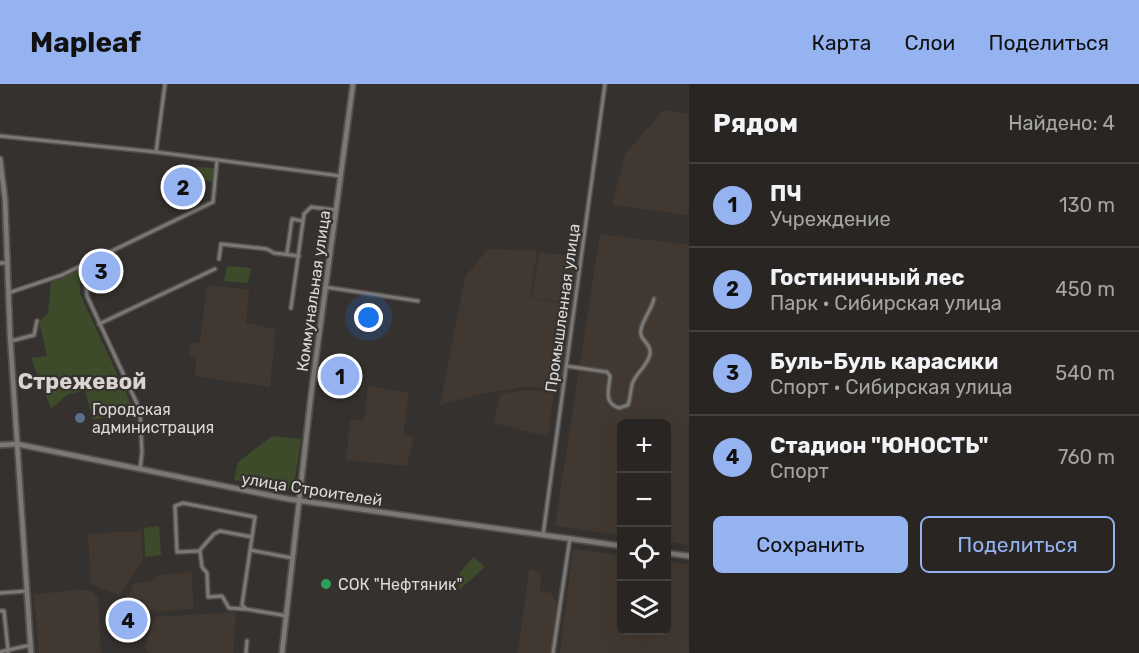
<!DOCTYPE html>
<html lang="ru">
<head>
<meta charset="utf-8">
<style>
  body { margin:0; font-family:Rubik,sans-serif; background:#302d2a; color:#f1f3f6 }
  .controls { position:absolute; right:18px; bottom:18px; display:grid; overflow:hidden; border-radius:9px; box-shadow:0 6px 24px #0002 }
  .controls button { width:54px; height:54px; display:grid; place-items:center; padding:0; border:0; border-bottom:2px solid #444240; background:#282522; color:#f1f3f6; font:30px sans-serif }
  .you { position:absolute; left:369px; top:234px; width:21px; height:21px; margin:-15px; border:4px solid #fff; border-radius:50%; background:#1a73e8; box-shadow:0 0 0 9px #1a73e833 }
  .badge { display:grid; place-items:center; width:39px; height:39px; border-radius:50%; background:#95b2f1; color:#111; font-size:20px; font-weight:700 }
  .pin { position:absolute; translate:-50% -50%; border:3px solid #fff; box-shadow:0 2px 6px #0006 }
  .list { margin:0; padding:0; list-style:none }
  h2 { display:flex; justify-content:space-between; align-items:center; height:78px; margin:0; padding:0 24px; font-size:26px }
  h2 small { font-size:20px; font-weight:400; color:#a5a5a5 }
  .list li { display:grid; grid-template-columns:39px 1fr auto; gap:18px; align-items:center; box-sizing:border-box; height:84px; padding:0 24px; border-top:2px solid #444240 }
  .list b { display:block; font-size:22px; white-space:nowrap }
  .list p { margin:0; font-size:20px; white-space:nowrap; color:#a5a5a5 }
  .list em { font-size:20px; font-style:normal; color:#a5a5a5 }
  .actions { display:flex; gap:12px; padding:18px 24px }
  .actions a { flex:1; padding:14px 0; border:2px solid #95b2f1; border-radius:9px; text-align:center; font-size:21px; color:#95b2f1 }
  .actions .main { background:#95b2f1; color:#111 }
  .icon { flex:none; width:33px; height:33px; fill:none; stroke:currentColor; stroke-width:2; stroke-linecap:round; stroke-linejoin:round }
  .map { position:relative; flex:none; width:689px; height:569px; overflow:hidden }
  header { display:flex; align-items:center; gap:36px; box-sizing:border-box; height:84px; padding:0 30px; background:#95b2f1; color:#111 }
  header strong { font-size:28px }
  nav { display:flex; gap:33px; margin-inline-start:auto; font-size:21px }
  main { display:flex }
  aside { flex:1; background:#282522 }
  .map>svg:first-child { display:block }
  .built { fill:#413931 }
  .green { fill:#3d4b2b }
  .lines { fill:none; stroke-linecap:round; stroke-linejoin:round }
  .street-casing { stroke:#524f4c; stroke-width:6 }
  .secondary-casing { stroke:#524f4c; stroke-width:8 }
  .street { stroke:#7c7875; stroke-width:3 }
  .secondary { stroke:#7c7875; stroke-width:4.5 }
  .service-dot { fill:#5c6f8a; stroke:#35312e; stroke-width:2 }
  .leisure-dot { fill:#2e9e5b; stroke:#35312e; stroke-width:2 }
  .labels { text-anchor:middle; stroke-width:4.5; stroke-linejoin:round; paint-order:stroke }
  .street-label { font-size:16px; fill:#dcdad8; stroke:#35312e }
  .poi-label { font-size:16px; fill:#dcdad8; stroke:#35312e; text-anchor:start }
  .district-label { font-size:22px; font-weight:bold; fill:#d8d4d0; stroke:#35312e }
</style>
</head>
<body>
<header>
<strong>Mapleaf</strong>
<nav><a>Карта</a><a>Слои</a><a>Поделиться</a></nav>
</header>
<main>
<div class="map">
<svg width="689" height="569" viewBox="0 0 689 569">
  <rect width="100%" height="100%" fill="#35312e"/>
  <g class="built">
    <polygon points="664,26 689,30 689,131 612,121 625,70"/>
    <polygon points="600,150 689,161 689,461 667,458 666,340 622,340 621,451 555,442"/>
    <polygon points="488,165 537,167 530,214 572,221 561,303 523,303 481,310 440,321 465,193"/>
    <polygon points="539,168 579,173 572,219 532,214"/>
    <polygon points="207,201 249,206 246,239 276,245 270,303 195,292 197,273 189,271 191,259 200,259"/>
    <polygon points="368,302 409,309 403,351 414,353 407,382 346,376 350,336 364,337"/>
    <polygon points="524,306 554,308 548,353 494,339 500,310"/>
    <polygon points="141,447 143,475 120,512 91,500 88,450"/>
    <polygon points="573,465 621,471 622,546 666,546 667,477 689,481 689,569 560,569"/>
    <polygon points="529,485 541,489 540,507 551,509 557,519 551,569 518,569"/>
    <polygon points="191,488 194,525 157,528 128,517 133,499 151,497 157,491"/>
    <polygon points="78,505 94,508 95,512 98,513 101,569 39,569 34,511"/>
    <polygon points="236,528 233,569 151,569 145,564 155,533"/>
  </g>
  <g class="green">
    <polygon points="175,82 214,84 212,97 199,96 197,109 193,112 190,110 172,118 164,112"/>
    <polygon points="227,182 251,184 248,199 224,197"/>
    <polygon points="80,186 80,210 134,326 93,336 85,306 67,311 51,325 31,274 47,272 39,237 48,230 51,198"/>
    <polygon points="272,352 301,355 294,402 286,406 234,396 238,378"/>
    <polygon points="159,442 161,471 145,473 144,444"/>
    <polygon points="473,473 485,483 459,506 460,489"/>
  </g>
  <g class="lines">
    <defs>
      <g id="street">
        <polyline points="0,52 156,68 341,92"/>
        <polyline points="156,68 165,0"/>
        <polyline points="287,169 292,135 303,137"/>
        <polyline points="219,175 221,160 267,165 274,169 299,172"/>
        <polyline points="0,179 7,179"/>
        <polyline points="85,181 87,212 140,326 142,368 140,385"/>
        <polyline points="325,203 418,217"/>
        <polyline points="8,209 62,191 213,118 217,76"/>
        <polyline points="291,224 304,130 311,123 336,126"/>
        <polyline points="99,240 215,185"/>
        <polyline points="11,257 34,251 37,237"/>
        <path d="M566,282L607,288L610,292C609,307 603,318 619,324L628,321C631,313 630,305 633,298C637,288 648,281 650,270C652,259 638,256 641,245C644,234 651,226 654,215"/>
        <polyline points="543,451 605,0"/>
        <polyline points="252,453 220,447 214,450 199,467 177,468 175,422 183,419 255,433 242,521 246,525 287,532"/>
        <polyline points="250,466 292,474"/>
        <polyline points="200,467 202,483 207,489 208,513 222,512 229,524 244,525"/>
        <polyline points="0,509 27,507"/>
        <polyline points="0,527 4,527 8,566 31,561"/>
        <polyline points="0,568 8,566 8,569"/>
        <polyline points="246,569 247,557"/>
        <polyline points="553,569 570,454"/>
      </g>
      <g id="secondary">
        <polyline points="0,75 5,115 10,251 31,569"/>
        <polyline points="0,361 17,360 288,415 622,462"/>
        <polyline points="666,469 689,472"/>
        <polyline points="282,569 311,311 353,0"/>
      </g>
    </defs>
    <use href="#street" class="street-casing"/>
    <use href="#secondary" class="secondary-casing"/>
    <use href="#street" class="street"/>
    <use href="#secondary" class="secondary"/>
  </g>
  <circle class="service-dot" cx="80" cy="334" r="6"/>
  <circle class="leisure-dot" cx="326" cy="500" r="6"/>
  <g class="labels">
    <g class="street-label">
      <text transform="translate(313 207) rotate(-82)" y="6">Коммунальная улица</text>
      <text transform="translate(562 224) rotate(-82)" y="6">Промышленная улица</text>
      <text transform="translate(312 405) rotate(9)" y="6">улица Строителей</text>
    </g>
    <g class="poi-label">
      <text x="92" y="331">Городская<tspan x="92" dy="18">администрация</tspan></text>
      <text x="338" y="506">СОК "Нефтяник"</text>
    </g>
    <g class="district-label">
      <text x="82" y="305">Стрежевой</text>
    </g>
  </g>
</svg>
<div class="controls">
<button>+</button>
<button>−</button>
<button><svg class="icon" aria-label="locate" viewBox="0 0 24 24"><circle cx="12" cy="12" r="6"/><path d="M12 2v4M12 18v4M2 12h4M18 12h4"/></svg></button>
<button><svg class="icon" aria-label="layers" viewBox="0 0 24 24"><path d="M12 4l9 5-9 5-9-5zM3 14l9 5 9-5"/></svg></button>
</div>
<div class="you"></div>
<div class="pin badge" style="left:340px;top:292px">1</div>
<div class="pin badge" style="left:183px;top:103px">2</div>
<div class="pin badge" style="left:101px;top:187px">3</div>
<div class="pin badge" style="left:128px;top:536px">4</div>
</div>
<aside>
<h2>Рядом<small>Найдено: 4</small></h2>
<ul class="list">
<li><span class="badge">1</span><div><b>ПЧ</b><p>Учреждение</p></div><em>130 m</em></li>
<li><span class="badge">2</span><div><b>Гостиничный лес</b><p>Парк · Сибирская улица</p></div><em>450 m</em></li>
<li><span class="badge">3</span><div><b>Буль-Буль карасики</b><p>Спорт · Сибирская улица</p></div><em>540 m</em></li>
<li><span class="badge">4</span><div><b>Стадион &quot;ЮНОСТЬ&quot;</b><p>Спорт</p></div><em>760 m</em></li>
</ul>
<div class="actions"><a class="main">Сохранить</a><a>Поделиться</a></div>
</aside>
</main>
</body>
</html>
